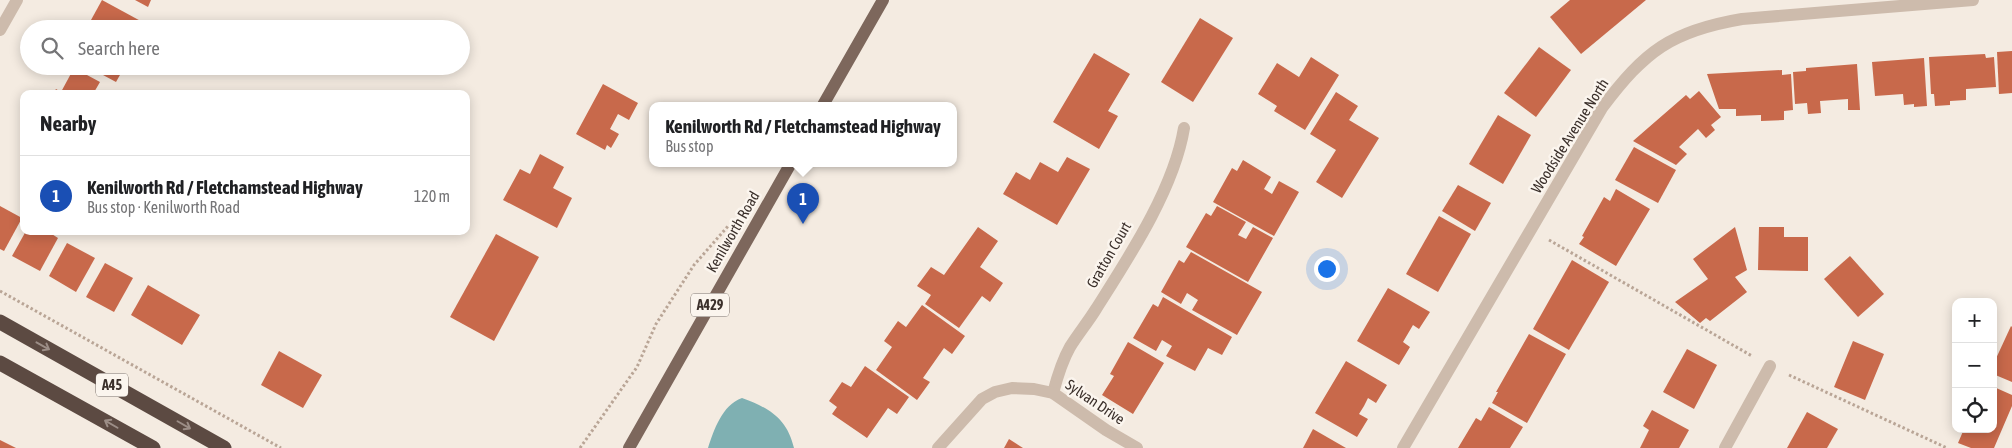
<!DOCTYPE html>
<html lang="en">
<head>
<meta charset="utf-8">
<style>
  body { margin:0; font-family:"Asap Condensed",sans-serif; background:#f6f6f6; color:#202124 }
  .controls { position:absolute; right:15px; bottom:15px; display:grid; overflow:hidden; border-radius:10px; box-shadow:0 2px 12px #0003 }
  .controls button { width:45px; height:45px; display:grid; place-items:center; padding:0; border:0; border-bottom:1px solid #e0e0e0; background:#fff; color:#202124; font:25px sans-serif }
  .you { position:absolute; left:1326px; top:268px; width:18px; height:18px; margin:-12px; border:4px solid #fff; border-radius:50%; background:#1a73e8; box-shadow:0 0 0 8px #1a73e833 }
  .badge { display:grid; place-items:center; width:32px; height:32px; border-radius:50%; background:#1f5a5e; color:#fff; font-size:16px; font-weight:700 }
  .pin { position:absolute; translate:-50% -41px; filter:drop-shadow(0 1px 2px #0008) }
  .pin::after { content:''; position:absolute; top:26px; width:18px; height:15px; background:inherit; clip-path:polygon(0 0,100% 0,50% 100%) }
  .popup { position:absolute; left:649px; top:102px; width:308px; height:65px; box-sizing:border-box; display:grid; place-content:center; border-radius:10px; background:#fff; filter:drop-shadow(0 1px 4px #0005); font-size:16px; white-space:nowrap; color:#757577 }
  .popup b { font-size:19px; color:#202124 }
  .popup::after { content:''; position:absolute; left:50%; top:100%; margin-left:-10px; border:10px solid transparent; border-top-color:#fff }
  .list { margin:0; padding:0; list-style:none }
  h2 { display:flex; justify-content:space-between; align-items:center; height:65px; margin:0; padding:0 20px; font-size:21px }
  h2 small { font-size:16px; font-weight:400; color:#757577 }
  .list li { display:grid; grid-template-columns:32px 1fr auto; gap:15px; align-items:center; box-sizing:border-box; height:80px; padding:0 20px; border-top:1px solid #e0e0e0 }
  .list b { display:block; font-size:19px; white-space:nowrap }
  .list p { margin:0; font-size:16px; white-space:nowrap; color:#757577 }
  .list em { font-size:16px; font-style:normal; color:#757577 }
  .icon { flex:none; width:28px; height:28px; fill:none; stroke:currentColor; stroke-width:2; stroke-linecap:round; stroke-linejoin:round }
  .map { position:relative; flex:none; width:2012px; height:448px; overflow:hidden }
  .search { position:absolute; background:#fff; box-shadow:0 2px 12px #0003; left:20px; top:20px; width:450px; height:55px; display:flex; align-items:center; gap:12px; box-sizing:border-box; padding:0 18px; border-radius:28px; color:#757577; font-size:19px }
  .panel { position:absolute; background:#fff; box-shadow:0 2px 12px #0003; left:20px; top:90px; width:450px; height:145px; border-radius:10px }
  .map>svg:first-child { display:block }
  .water { fill:#7fb0b2 }
  .building { fill:#c8694b }
  .lines { fill:none; stroke-linecap:round; stroke-linejoin:round }
  .path { stroke:#b9a596; stroke-width:3; stroke-dasharray:2.5 2.5; stroke-linecap:butt }
  .minor { stroke:#cdbbac; stroke-width:12 }
  .major { stroke:#7d675c; stroke-width:12 }
  .highway { stroke:#5c4a42; stroke-width:15 }
  .oneway { stroke:#9c8e87 }
  .labels { text-anchor:middle; stroke-width:5; stroke-linejoin:round; paint-order:stroke }
  .shield { fill:#fbf5ee; stroke:#756b66; stroke-width:1 }
  .shield-label { font-size:14px; font-weight:bold; fill:#3b302b }
  .street-label { font-size:15px; fill:#3b302b; stroke:#fbf5ee }
</style>
</head>
<body>
<div class="map">
<svg width="2012" height="448" viewBox="0 0 2012 448">
  <rect width="100%" height="100%" fill="#f4ebe1"/>
  <path class="water" d="M742,398C769,408 787,418 794,448H708C714,430 722,405 742,398Z"/>
  <g class="building">
    <polygon points="102,0 148,25 145,29 106,29 91,20"/>
    <polygon points="135,0 151,0 148,7"/>
    <polygon points="1570,0 1646,0 1581,54 1550,17"/>
    <polygon points="1200,18 1233,38 1193,102 1161,82"/>
    <polygon points="1539,47 1571,70 1536,117 1504,93"/>
    <polygon points="2012,51 2012,93 1999,94 1997,52"/>
    <polygon points="1094,53 1130,74 1108,111 1118,116 1099,149 1053,122"/>
    <polygon points="1985,54 1986,58 1994,57 1996,87 1966,89 1966,100 1950,101 1950,105 1935,106 1934,94 1931,94 1929,57"/>
    <polygon points="1311,57 1339,75 1305,130 1274,111 1277,106 1258,94 1277,63 1299,77"/>
    <polygon points="1924,58 1927,106 1914,107 1914,104 1904,105 1903,94 1875,96 1872,62"/>
    <polygon points="1857,64 1860,110 1848,110 1848,99 1820,101 1821,113 1808,114 1807,103 1795,104 1793,72 1806,71 1806,68"/>
    <polygon points="90,66 125,66 116,82 90,68"/>
    <polygon points="74,68 100,82 93,94 53,94 56,89 61,92"/>
    <polygon points="1782,70 1782,75 1791,74 1793,110 1784,111 1784,120 1761,121 1761,115 1736,116 1736,109 1719,109 1707,74"/>
    <polygon points="603,84 638,103 629,120 618,114 610,129 619,134 611,148 607,145 605,150 576,134"/>
    <polygon points="1699,91 1721,117 1711,125 1715,130 1706,138 1698,129 1679,147 1687,154 1676,165 1633,141 1686,95 1690,99"/>
    <polygon points="1336,92 1358,106 1349,120 1379,138 1342,198 1316,182 1336,150 1310,134"/>
    <polygon points="1498,115 1531,135 1503,184 1469,164"/>
    <polygon points="1634,147 1676,170 1658,203 1615,180"/>
    <polygon points="540,154 564,167 553,188 572,198 557,228 503,200 520,169 530,174"/>
    <polygon points="1067,157 1090,169 1057,225 1003,194 1016,172 1030,180 1040,162 1058,172"/>
    <polygon points="1243,160 1271,177 1264,189 1272,194 1279,181 1299,192 1274,236 1213,202 1232,168 1237,171"/>
    <polygon points="1458,185 1491,203 1475,231 1442,211"/>
    <polygon points="1616,189 1650,209 1616,266 1579,244 1584,237 1582,236 1604,197 1610,201"/>
    <polygon points="0,206 22,218 4,251 0,249"/>
    <polygon points="1217,206 1246,222 1238,235 1246,239 1253,227 1273,238 1248,282 1186,247 1206,213 1211,216"/>
    <polygon points="1439,216 1471,234 1438,292 1406,274"/>
    <polygon points="978,227 998,241 980,267 1003,283 990,302 982,296 959,328 925,304 931,295 917,286 931,267 944,275"/>
    <polygon points="1735,227 1747,270 1735,277 1747,292 1710,321 1706,318 1700,323 1675,302 1708,279 1693,259"/>
    <polygon points="1759,227 1784,227 1784,237 1808,237 1808,271 1758,270"/>
    <polygon points="26,231 47,231 58,238 40,271 12,256"/>
    <polygon points="496,234 539,257 494,341 450,317"/>
    <polygon points="67,243 95,258 76,292 49,276"/>
    <polygon points="1191,252 1262,292 1237,335 1192,310 1198,300 1187,293 1181,304 1161,292 1179,260 1184,263"/>
    <polygon points="1850,256 1884,294 1858,317 1824,279"/>
    <polygon points="1572,260 1609,282 1569,350 1533,329"/>
    <polygon points="105,263 133,278 114,312 86,297"/>
    <polygon points="148,285 200,315 182,345 131,315"/>
    <polygon points="1388,288 1430,312 1419,329 1413,325 1403,342 1410,347 1399,365 1357,341"/>
    <polygon points="1163,297 1232,337 1222,355 1208,348 1195,371 1166,356 1172,346 1162,340 1156,351 1133,338 1153,304 1158,307"/>
    <polygon points="922,305 965,336 952,354 944,348 923,378 930,382 917,400 876,370 892,347 884,341 898,321 906,327"/>
    <polygon points="2011,326 2012,327 2012,382 1993,374 1993,365"/>
    <polygon points="1529,334 1566,354 1527,423 1492,403 1498,392 1496,392"/>
    <polygon points="1853,341 1884,354 1865,400 1834,387"/>
    <polygon points="1128,342 1164,363 1133,414 1102,395 1114,376 1110,374"/>
    <polygon points="1687,349 1717,365 1694,409 1663,392"/>
    <polygon points="279,351 322,375 303,408 261,385"/>
    <polygon points="1346,361 1387,385 1376,403 1368,398 1364,406 1359,414 1368,419 1357,437 1315,413"/>
    <polygon points="865,366 909,397 897,414 888,408 867,438 832,414 837,407 829,401 842,382 851,387"/>
    <polygon points="1994,387 2012,395 2012,406 1994,448 1971,448 1958,443 1964,429 1993,429"/>
    <polygon points="1489,407 1523,427 1510,448 1458,448 1476,418 1481,421"/>
    <polygon points="1652,410 1689,430 1679,448 1640,448 1649,430 1643,426"/>
    <polygon points="1807,412 1838,429 1827,448 1787,448"/>
    <polygon points="1313,429 1346,448 1303,448"/>
    <polygon points="1009,439 1023,448 1004,448"/>
    <polygon points="0,440 16,448 0,448"/>
  </g>
  <g class="lines">
    <g class="path">
      <polyline points="1549,240 1752,356"/>
      <polyline points="0,291 281,448"/>
      <polyline points="1789,375 1947,448"/>
      <polyline points="580,448 637,367 656,324 694,265 729,225"/>
    </g>
    <g class="minor">
      <polyline points="0,30 17,0"/>
      <path d="M1053,393C1057,378 1062,361 1070,347C1078,334 1088,322 1096,309C1129,257 1174,189 1184,128"/>
      <polyline points="938,448 982,399 995,392 1012,388 1034,389 1053,393 1106,430 1137,448"/>
      <path d="M1403,448L1602,108C1645,51 1671,31 1742,19L1973,0"/>
      <polyline points="1725,448 1770,366"/>
    </g>
    <g class="major">
      <polyline points="823,105 883,0"/>
      <polyline points="629,448 791,163"/>
    </g>
    <g class="highway">
      <polyline points="0,322 224,448"/>
      <polyline points="0,363 153,448"/>
    </g>
  </g>
  <defs><path id="oneway-shaft" d="M-6 0H5M1.5-3L5.5 0L1.5 3" fill="none" stroke-width="1.6" stroke-linecap="round" stroke-linejoin="round" transform="scale(1.25)"/></defs>
  <g class="oneway">
    <use href="#oneway-shaft" transform="translate(43 346) rotate(29)"/>
    <use href="#oneway-shaft" transform="translate(111 424) rotate(-150)"/>
    <use href="#oneway-shaft" transform="translate(184 425) rotate(30)"/>
  </g>
  <g class="labels">
    <g class="shield">
      <rect x="691" y="293.5" width="38" height="23" rx="4"/>
      <rect x="96" y="373.5" width="32" height="23" rx="4"/>
    </g>
    <g class="shield-label">
      <text x="710" y="310">A429</text>
      <text x="112" y="390">A45</text>
    </g>
    <g class="street-label">
      <text transform="translate(1570 136) rotate(-58)" y="5">Woodside Avenue North</text>
      <text transform="translate(733 232) rotate(-60)" y="5">Kenilworth Road</text>
      <text transform="translate(1109 255) rotate(-60)" y="5">Gratton Court</text>
      <text transform="translate(1095 402) rotate(34)" y="5">Sylvan Drive</text>
    </g>
  </g>
</svg>
<div class="controls">
<button>+</button>
<button>−</button>
<button><svg class="icon" aria-label="locate" viewBox="0 0 24 24"><circle cx="12" cy="12" r="6"/><path d="M12 2v4M12 18v4M2 12h4M18 12h4"/></svg></button>
</div>
<div class="you"></div>
<div class="pin badge" style="left:803px;top:224px;background:#1a4fb4">1</div>
<div class="popup"><b>Kenilworth Rd / Fletchamstead Highway</b>Bus stop</div>
<div class="search"><svg class="icon" aria-label="search" viewBox="0 0 24 24"><circle cx="10" cy="10" r="6"/><path d="M15 15l6 6"/></svg>Search here</div>
<section class="panel">
<h2>Nearby<small></small></h2>
<ul class="list">
<li><span class="badge" style="background:#1a4fb4">1</span><div><b>Kenilworth Rd / Fletchamstead Highway</b><p>Bus stop · Kenilworth Road</p></div><em>120 m</em></li>
</ul>
</section>
</div>
</body>
</html>
